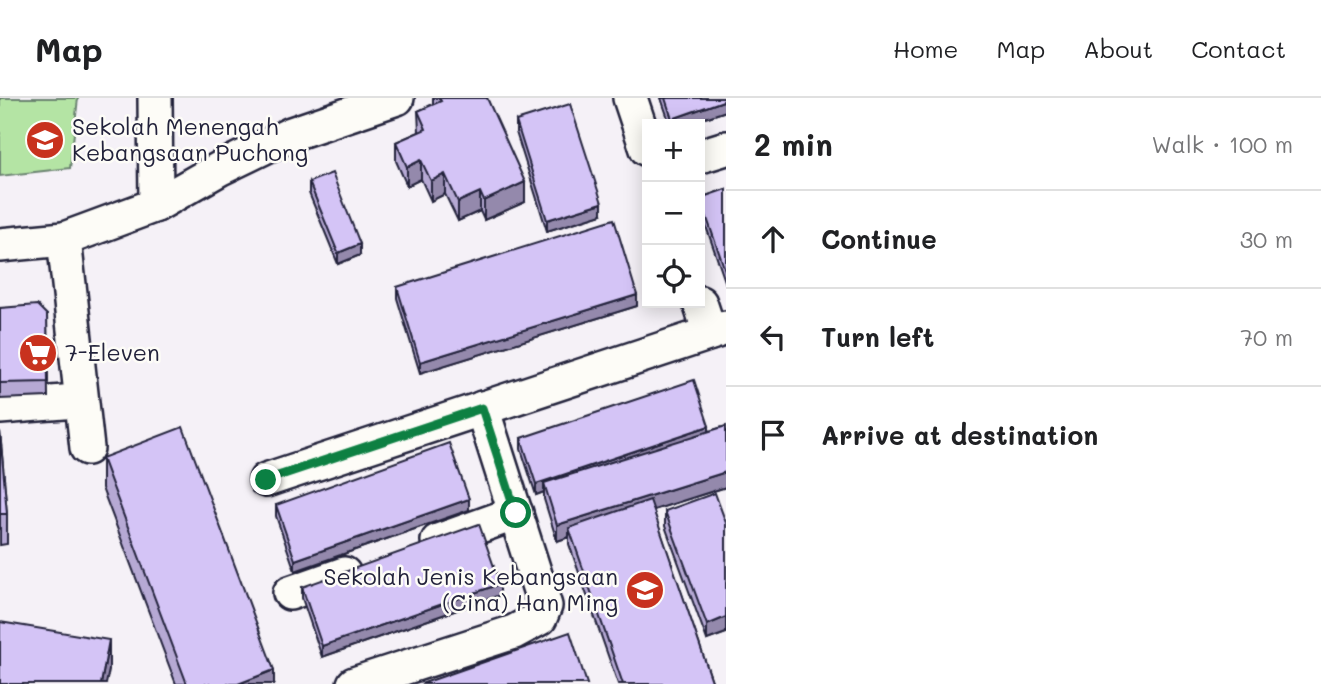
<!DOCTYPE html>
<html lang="en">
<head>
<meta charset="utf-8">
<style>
  body { margin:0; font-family:Mali,sans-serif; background:#f6f6f6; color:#202124 }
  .controls { position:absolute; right:21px; top:21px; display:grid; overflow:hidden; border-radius:0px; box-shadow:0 4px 18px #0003 }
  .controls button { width:63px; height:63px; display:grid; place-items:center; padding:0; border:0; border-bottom:2px solid #e0e0e0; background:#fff; color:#202124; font:35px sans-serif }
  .stop { position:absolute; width:21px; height:21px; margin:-16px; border:5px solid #0b8043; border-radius:50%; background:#fff }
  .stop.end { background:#0b8043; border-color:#fff; box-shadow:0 2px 7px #0008 }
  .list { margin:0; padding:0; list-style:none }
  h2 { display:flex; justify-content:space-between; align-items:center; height:91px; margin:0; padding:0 28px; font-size:30px }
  h2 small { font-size:23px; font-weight:400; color:#757577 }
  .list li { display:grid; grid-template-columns:46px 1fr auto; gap:21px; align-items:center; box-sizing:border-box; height:98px; padding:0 28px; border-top:2px solid #e0e0e0 }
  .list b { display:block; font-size:26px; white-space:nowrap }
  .list em { font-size:23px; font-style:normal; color:#757577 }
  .icon { flex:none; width:38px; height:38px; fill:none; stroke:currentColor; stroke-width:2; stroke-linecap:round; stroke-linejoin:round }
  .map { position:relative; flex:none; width:726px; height:586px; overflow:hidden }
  header { display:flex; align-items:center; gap:42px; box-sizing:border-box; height:98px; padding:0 35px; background:#fff; border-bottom:2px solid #e0e0e0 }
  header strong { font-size:33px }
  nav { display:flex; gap:38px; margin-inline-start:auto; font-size:24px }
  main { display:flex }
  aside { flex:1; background:#fff }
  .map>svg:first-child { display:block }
  .green { fill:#b4e4a4; stroke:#6b8370; stroke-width:2 }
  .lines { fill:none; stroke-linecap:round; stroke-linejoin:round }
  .minor-casing { stroke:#22223b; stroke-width:38 }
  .minor { stroke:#fdfcf7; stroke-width:33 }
  .wall { fill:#b6a9d4; stroke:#22223b; stroke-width:2 }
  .shaded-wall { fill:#9489ac; stroke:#22223b; stroke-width:2 }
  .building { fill:#d4c4f6; stroke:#22223b; stroke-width:2 }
  .route { stroke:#0b8043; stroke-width:9 }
  .labels { text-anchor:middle; stroke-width:5; stroke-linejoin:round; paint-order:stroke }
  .poi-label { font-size:23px; fill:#22223b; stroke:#fdfcf7; text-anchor:start }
</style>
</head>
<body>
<header>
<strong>Map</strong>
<nav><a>Home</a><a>Map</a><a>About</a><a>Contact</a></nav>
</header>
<main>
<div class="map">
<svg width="726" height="586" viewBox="0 0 726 586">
  <rect width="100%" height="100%" fill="#f5f1f7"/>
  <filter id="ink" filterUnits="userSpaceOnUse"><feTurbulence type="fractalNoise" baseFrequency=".0143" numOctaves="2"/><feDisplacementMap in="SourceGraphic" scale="14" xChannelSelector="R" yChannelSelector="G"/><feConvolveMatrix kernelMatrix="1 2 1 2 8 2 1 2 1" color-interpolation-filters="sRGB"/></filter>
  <g filter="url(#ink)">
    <polygon class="green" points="0,0 78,0 70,70 0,78"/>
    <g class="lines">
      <defs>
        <g id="minor">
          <polyline points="155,0 156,107"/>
          <polyline points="630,0 647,51"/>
          <polyline points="700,58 726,50"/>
          <polyline points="64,141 87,350"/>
          <polyline points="0,147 64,141 156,107 219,71 291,36 397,0"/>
          <polyline points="700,205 710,235"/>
          <polyline points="0,309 64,304"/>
          <polyline points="266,382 726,230"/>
          <polyline points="438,443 516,415"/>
          <polyline points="290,495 344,476"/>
          <polyline points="354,586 514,534 540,520 545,508 482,310"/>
        </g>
      </defs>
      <use href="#minor" class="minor-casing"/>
      <use href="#minor" class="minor"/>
    </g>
    <g class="wall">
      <polygon points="433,0 487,0 525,104 484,122 480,113 458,123 445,96 431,103 421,81 407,88 396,63 396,44 419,34 418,13 433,6"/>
      <polygon points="661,0 726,0 726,13 687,26 670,26"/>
      <polygon points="516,23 602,116 547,133 516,34"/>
      <polygon points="309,84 360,157 338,166 309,95"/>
      <polygon points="726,91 726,186 700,111 700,100"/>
      <polygon points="397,189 637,208 420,275 397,200"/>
      <polygon points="0,210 47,217 48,299 0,301"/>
      <polygon points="726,328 726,389 653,412 713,586 618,586 569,446 569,439 557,443 544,401 544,394 536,397 521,351 521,340 709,333"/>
      <polygon points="0,333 7,416 7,446 0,447"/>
      <polygon points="102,360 274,586 176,586 102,390"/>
      <polygon points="276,407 469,412 295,473 276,418"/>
      <polygon points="665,413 726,425 726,535 707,542 665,428"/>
      <polygon points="302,489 500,497 322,559 302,500"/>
    </g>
    <g class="shaded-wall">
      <polygon points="726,2 726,13 687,26 672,26 672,21"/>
      <polygon points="421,62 421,81 407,88 407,69"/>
      <polygon points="445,76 445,96 431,103 431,83"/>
      <polygon points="525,84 525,104 484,122 484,103"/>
      <polygon points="480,94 480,113 458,123 458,104"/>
      <polygon points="602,105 602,116 547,133 547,122"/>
      <polygon points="360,146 360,157 338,166 338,155"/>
      <polygon points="637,197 637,208 420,275 420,264"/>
      <polygon points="709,328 709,339 544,385 544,394 536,397 536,386"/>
      <polygon points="726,374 726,389 572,438 569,430 569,439 557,443 557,427"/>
      <polygon points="469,401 469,412 295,473 295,462"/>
      <polygon points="500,486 500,497 322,559 322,548"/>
      <polygon points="726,519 726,535 707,542 707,527"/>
      <polygon points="109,542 109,572 106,586 101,586"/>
      <polygon points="274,572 274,586 238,586"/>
    </g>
    <g class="building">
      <polygon points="439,0 487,0 525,84 484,103 480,94 458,104 445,76 431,83 421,62 407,69 396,44 426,31 418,13 441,3"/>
      <polygon points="665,0 726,0 726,2 672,21"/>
      <polygon points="570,6 602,105 547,122 516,23"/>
      <polygon points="332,75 360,146 338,155 309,84"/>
      <polygon points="726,91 726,175 700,100"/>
      <polygon points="614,121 637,197 420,264 397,189"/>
      <polygon points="37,207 47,217 48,284 0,285 0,210"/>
      <polygon points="694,282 709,328 536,386 521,340"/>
      <polygon points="726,328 726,374 557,427 544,385"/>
      <polygon points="183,329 274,572 238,586 187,586 102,360"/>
      <polygon points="0,333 7,416 0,416"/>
      <polygon points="449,345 469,401 295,462 276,407"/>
      <polygon points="715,395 726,425 726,519 707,527 665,413"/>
      <polygon points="650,402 713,586 623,586 569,430"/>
      <polygon points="479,426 500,486 322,548 302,489"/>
      <polygon points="0,524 109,542 101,586 0,586"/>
      <polygon points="570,534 587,586 421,586"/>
    </g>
  </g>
  <g class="lines" filter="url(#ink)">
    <polyline class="route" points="266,382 482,310 516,415"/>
  </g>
  <defs>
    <symbol id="school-disc" viewBox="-11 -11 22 22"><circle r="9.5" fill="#c8321e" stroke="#fdfcf7"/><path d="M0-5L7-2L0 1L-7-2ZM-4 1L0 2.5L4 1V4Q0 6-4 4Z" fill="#fff"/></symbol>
    <symbol id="supermarket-disc" viewBox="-11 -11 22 22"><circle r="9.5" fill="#c8321e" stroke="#fdfcf7"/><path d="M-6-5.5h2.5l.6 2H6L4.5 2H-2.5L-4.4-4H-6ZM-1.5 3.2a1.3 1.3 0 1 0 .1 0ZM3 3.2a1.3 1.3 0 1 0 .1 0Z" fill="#fff"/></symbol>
  </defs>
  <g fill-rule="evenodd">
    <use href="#school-disc" x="23" y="20" width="44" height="44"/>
    <use href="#supermarket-disc" x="16" y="233" width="44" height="44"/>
    <use href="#school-disc" x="623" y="470" width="44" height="44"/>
  </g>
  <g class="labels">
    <g class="poi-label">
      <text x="72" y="37">Sekolah Menengah<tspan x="72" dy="26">Kebangsaan Puchong</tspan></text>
      <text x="65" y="263">7-Eleven</text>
      <text x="618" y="487" text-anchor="end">Sekolah Jenis Kebangsaan<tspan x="618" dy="26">(Cina) Han Ming</tspan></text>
    </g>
  </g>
</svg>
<div class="controls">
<button>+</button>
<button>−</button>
<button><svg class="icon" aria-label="locate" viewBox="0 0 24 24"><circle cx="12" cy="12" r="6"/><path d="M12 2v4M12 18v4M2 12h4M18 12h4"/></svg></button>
</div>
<div class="stop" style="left:516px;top:415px"></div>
<div class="stop end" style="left:266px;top:382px"></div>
</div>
<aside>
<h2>2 min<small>Walk · 100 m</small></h2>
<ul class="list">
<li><svg class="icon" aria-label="ahead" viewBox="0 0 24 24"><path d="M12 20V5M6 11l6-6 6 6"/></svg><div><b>Continue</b></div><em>30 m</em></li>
<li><svg class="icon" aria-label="left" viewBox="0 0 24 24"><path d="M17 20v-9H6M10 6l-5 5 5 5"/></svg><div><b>Turn left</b></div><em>70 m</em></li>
<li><svg class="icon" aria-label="arrive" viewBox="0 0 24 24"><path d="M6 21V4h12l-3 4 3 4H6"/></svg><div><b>Arrive at destination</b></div></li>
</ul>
</aside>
</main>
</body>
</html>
